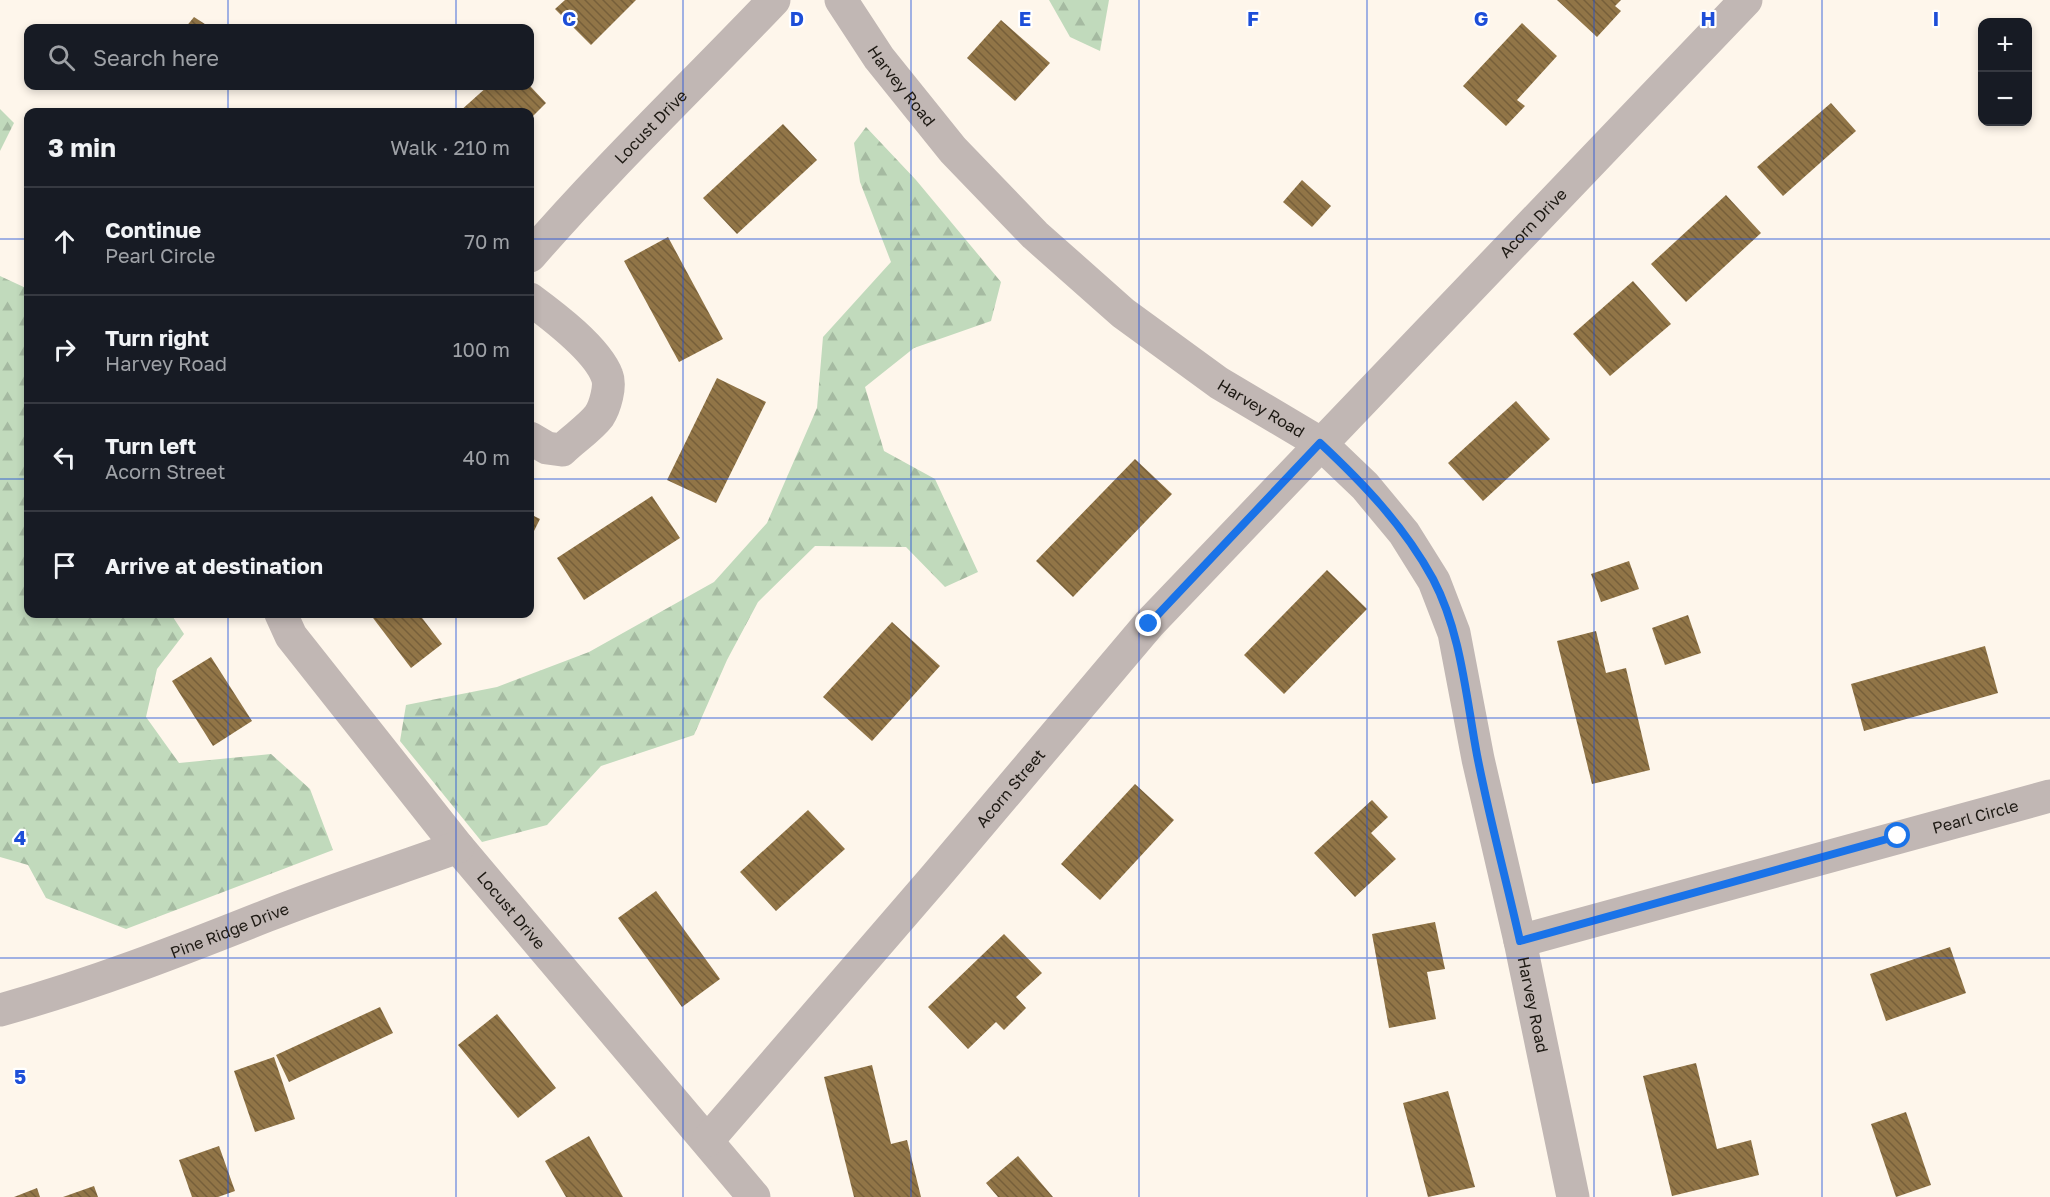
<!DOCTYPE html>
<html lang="en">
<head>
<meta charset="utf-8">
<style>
  body { margin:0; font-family:"Golos Text",sans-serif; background:#242831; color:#f1f3f6 }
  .controls { position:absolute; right:18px; top:18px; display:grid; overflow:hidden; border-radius:12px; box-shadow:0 3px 9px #0003 }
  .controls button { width:54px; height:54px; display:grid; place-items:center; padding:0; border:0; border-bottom:2px solid #363941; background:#171b24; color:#f1f3f6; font:30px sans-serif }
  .stop { position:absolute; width:18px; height:18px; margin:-14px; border:4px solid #1a73e8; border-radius:50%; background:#fff }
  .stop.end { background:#1a73e8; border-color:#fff; box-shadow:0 2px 6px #0008 }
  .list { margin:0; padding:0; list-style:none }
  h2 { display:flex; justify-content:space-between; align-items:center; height:78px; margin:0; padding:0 24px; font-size:26px }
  h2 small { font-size:20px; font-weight:400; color:#9ea1a6 }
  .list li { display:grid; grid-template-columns:39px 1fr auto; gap:18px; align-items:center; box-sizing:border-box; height:108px; padding:0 24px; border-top:2px solid #363941 }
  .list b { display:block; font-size:22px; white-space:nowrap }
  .list p { margin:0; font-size:20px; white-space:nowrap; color:#9ea1a6 }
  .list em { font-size:20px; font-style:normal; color:#9ea1a6 }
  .icon { flex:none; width:33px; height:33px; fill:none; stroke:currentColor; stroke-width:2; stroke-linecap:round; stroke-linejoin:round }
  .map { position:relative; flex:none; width:2050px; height:1197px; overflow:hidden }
  .search { position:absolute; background:#171b24; box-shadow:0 3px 9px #0003; left:24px; top:24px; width:510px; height:66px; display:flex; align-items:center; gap:15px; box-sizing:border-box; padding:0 21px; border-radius:12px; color:#9ea1a6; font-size:22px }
  .panel { position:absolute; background:#171b24; box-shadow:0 3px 9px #0003; left:24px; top:108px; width:510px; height:510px; border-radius:12px }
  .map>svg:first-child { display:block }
  .forest { fill:url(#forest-firs) }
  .building { fill:url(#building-back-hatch) }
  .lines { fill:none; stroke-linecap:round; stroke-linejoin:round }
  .minor { stroke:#c1b7b4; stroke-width:33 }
  .route { stroke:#1a73e8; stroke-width:8 }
  .grid { fill:none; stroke:#1d4ed8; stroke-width:1.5; stroke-opacity:0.55 }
  .labels { text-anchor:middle; stroke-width:4.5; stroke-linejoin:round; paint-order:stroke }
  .street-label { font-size:16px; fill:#1d1913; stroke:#fff }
  .grid-label { font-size:20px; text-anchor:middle; font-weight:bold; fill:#1d4ed8; stroke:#fff; stroke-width:4.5; stroke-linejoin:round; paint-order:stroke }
</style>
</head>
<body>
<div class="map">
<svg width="2050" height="1197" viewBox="0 0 2050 1197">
  <defs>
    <pattern id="forest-firs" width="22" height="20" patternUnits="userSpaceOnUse" patternTransform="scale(1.5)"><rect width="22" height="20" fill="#c1dabc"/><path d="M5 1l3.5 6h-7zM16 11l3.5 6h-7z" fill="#a5baa1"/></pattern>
    <pattern id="building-back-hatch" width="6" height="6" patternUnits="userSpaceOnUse" patternTransform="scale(1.5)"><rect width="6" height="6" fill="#917547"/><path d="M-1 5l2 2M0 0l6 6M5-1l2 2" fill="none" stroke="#765f3a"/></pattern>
  </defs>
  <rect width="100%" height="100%" fill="#fef6eb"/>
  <g class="forest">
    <polygon points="1049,0 1109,0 1100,51 1070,37"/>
    <polygon points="0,109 14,123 0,151"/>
    <polygon points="866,127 916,180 1001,282 991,321 914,348 865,387 884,451 935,479 978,572 945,587 906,547 815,546 758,602 727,660 694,735 601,766 547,825 482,842 400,741 406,705 497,687 589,652 714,582 767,523 817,408 823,337 891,262 860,182 854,143"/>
    <polygon points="0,276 28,289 28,614 171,614 184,634 157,669 146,717 179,763 271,754 310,789 333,850 126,929 46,898 28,865 0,857"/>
  </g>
  <g class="building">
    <polygon points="565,0 636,0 591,45 555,9"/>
    <polygon points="1557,0 1621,0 1615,6 1621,11 1597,37"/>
    <polygon points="194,17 211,28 185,28"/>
    <polygon points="1001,20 1050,63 1015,101 967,58"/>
    <polygon points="1522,23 1557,56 1517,100 1525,106 1506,126 1463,86"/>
    <polygon points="488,86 530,86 546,103 530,119 530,112 459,112"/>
    <polygon points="1831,103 1856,131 1783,196 1757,167"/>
    <polygon points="783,124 817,160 737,234 703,198"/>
    <polygon points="1302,180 1331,206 1312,227 1283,202"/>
    <polygon points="1726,195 1761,233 1686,302 1651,264"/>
    <polygon points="668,237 723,339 679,362 624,261"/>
    <polygon points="1633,281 1671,324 1610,376 1573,334"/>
    <polygon points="717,378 766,402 716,503 667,480"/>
    <polygon points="1516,401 1550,439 1483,501 1448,463"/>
    <polygon points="1135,459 1172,494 1073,597 1036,561"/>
    <polygon points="652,496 680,538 584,600 557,558"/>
    <polygon points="530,514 540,519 530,539"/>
    <polygon points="1629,561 1639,589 1601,602 1591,574"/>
    <polygon points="1327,570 1367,609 1284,694 1244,655"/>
    <polygon points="370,614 419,614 442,644 411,668"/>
    <polygon points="1688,615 1701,653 1665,665 1652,628"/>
    <polygon points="892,622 940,666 872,741 823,697"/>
    <polygon points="1596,631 1606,673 1626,668 1650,770 1592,784 1557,641"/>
    <polygon points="1985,646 1998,693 1864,731 1851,684"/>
    <polygon points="211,657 252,721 213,746 172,681"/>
    <polygon points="1135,784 1174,820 1100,900 1061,864"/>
    <polygon points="1372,800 1388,817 1371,833 1396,859 1355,897 1314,853"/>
    <polygon points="808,810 845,849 776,911 740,872"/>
    <polygon points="656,891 720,979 682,1007 618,918"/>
    <polygon points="1435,922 1445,969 1427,972 1436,1019 1389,1028 1372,934"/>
    <polygon points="1004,934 1042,973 1016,997 1026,1008 1004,1030 996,1022 968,1049 928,1007"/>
    <polygon points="1950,947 1966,993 1886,1021 1870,974"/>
    <polygon points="380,1007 393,1033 289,1082 276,1055"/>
    <polygon points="497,1014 556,1088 518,1118 458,1045"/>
    <polygon points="274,1057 295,1119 255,1132 234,1071"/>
    <polygon points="1696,1063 1717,1149 1751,1140 1759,1175 1672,1196 1643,1076"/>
    <polygon points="872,1065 891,1144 907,1140 921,1197 854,1197 824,1077"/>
    <polygon points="1448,1091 1475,1187 1428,1197 1403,1103"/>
    <polygon points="1906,1112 1931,1185 1896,1197 1871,1124"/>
    <polygon points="589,1136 623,1197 566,1197 545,1161"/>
    <polygon points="219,1146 235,1191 218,1197 192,1197 179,1160"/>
    <polygon points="1018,1156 1053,1197 998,1197 986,1183"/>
    <polygon points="94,1186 98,1197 63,1197"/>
    <polygon points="37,1188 40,1197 14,1197"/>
  </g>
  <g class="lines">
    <g class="minor">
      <path id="s1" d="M841,0L879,58L953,150L1035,235L1123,313L1219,383L1320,443L1365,486L1404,533L1434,581L1454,633L1478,759L1520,941L1573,1197"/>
      <path id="s2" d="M530,256C607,167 693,85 774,0"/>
      <path d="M530,299C553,316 597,349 607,376C611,386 605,407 599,416C590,428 573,439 562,450L547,448L530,438"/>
      <path id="s3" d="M281,614L291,636L458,847L754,1197"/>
      <path id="s4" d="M1520,941L2050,796"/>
      <path id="s5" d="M0,1010C91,985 178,951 266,916C329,891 394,870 458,847"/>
      <path id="s6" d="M708,1140L936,876L1149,624L1746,0"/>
    </g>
  </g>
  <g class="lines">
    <path class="route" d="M1149,624L1320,443C1364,484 1404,526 1433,579C1461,632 1466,697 1477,755C1489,817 1506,879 1520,941L1898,836"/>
  </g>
  <path class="grid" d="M228,0V28M456,0V28M683,0V1197M911,0V1197M1139,0V1197M1367,0V1197M1594,0V1197M1822,0V1197M228,86V112M456,86V112M0,239H28M530,239H2050M0,479H28M530,479H2050M228,614V1197M456,614V1197M0,718H2050M0,958H2050"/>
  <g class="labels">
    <g class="street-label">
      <text dy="6" stroke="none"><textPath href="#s1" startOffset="105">Harvey Road</textPath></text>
      <text dy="6" stroke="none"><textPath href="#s2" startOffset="177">Locust Drive</textPath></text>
      <text dy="6" stroke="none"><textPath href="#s6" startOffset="1234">Acorn Drive</textPath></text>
      <text dy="6" stroke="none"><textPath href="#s1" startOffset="591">Harvey Road</textPath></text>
      <text dy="6" stroke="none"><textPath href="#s6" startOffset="464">Acorn Street</textPath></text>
      <text dy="6" stroke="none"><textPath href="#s4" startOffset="472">Pearl Circle</textPath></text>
      <text dy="6" stroke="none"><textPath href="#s3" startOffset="376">Locust Drive</textPath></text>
      <text dy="6" stroke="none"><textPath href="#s5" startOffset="243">Pine Ridge Drive</textPath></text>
      <text dy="6" stroke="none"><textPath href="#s1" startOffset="1275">Harvey Road</textPath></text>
    </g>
  </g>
  <g class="grid-label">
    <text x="569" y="26">C</text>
    <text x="797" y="26">D</text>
    <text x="1025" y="26">E</text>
    <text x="1253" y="26">F</text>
    <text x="1481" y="26">G</text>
    <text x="1708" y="26">H</text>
    <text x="1936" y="26">I</text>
    <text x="20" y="845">4</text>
    <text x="20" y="1084">5</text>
  </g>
</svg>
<div class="controls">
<button>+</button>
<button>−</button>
</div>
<div class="stop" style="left:1898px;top:836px"></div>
<div class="stop end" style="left:1149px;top:624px"></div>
<div class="search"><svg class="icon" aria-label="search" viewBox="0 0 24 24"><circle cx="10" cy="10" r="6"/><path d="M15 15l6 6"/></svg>Search here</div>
<section class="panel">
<h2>3 min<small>Walk · 210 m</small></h2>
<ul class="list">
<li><svg class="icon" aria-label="ahead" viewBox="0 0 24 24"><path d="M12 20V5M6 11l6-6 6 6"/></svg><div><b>Continue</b><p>Pearl Circle</p></div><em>70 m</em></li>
<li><svg class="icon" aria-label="right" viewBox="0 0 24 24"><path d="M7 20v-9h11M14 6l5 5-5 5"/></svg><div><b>Turn right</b><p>Harvey Road</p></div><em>100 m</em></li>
<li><svg class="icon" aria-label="left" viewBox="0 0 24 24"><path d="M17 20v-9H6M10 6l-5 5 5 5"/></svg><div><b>Turn left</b><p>Acorn Street</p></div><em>40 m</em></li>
<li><svg class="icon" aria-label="arrive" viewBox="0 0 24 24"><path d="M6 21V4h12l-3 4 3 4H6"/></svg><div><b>Arrive at destination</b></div></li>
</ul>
</section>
</div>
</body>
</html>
